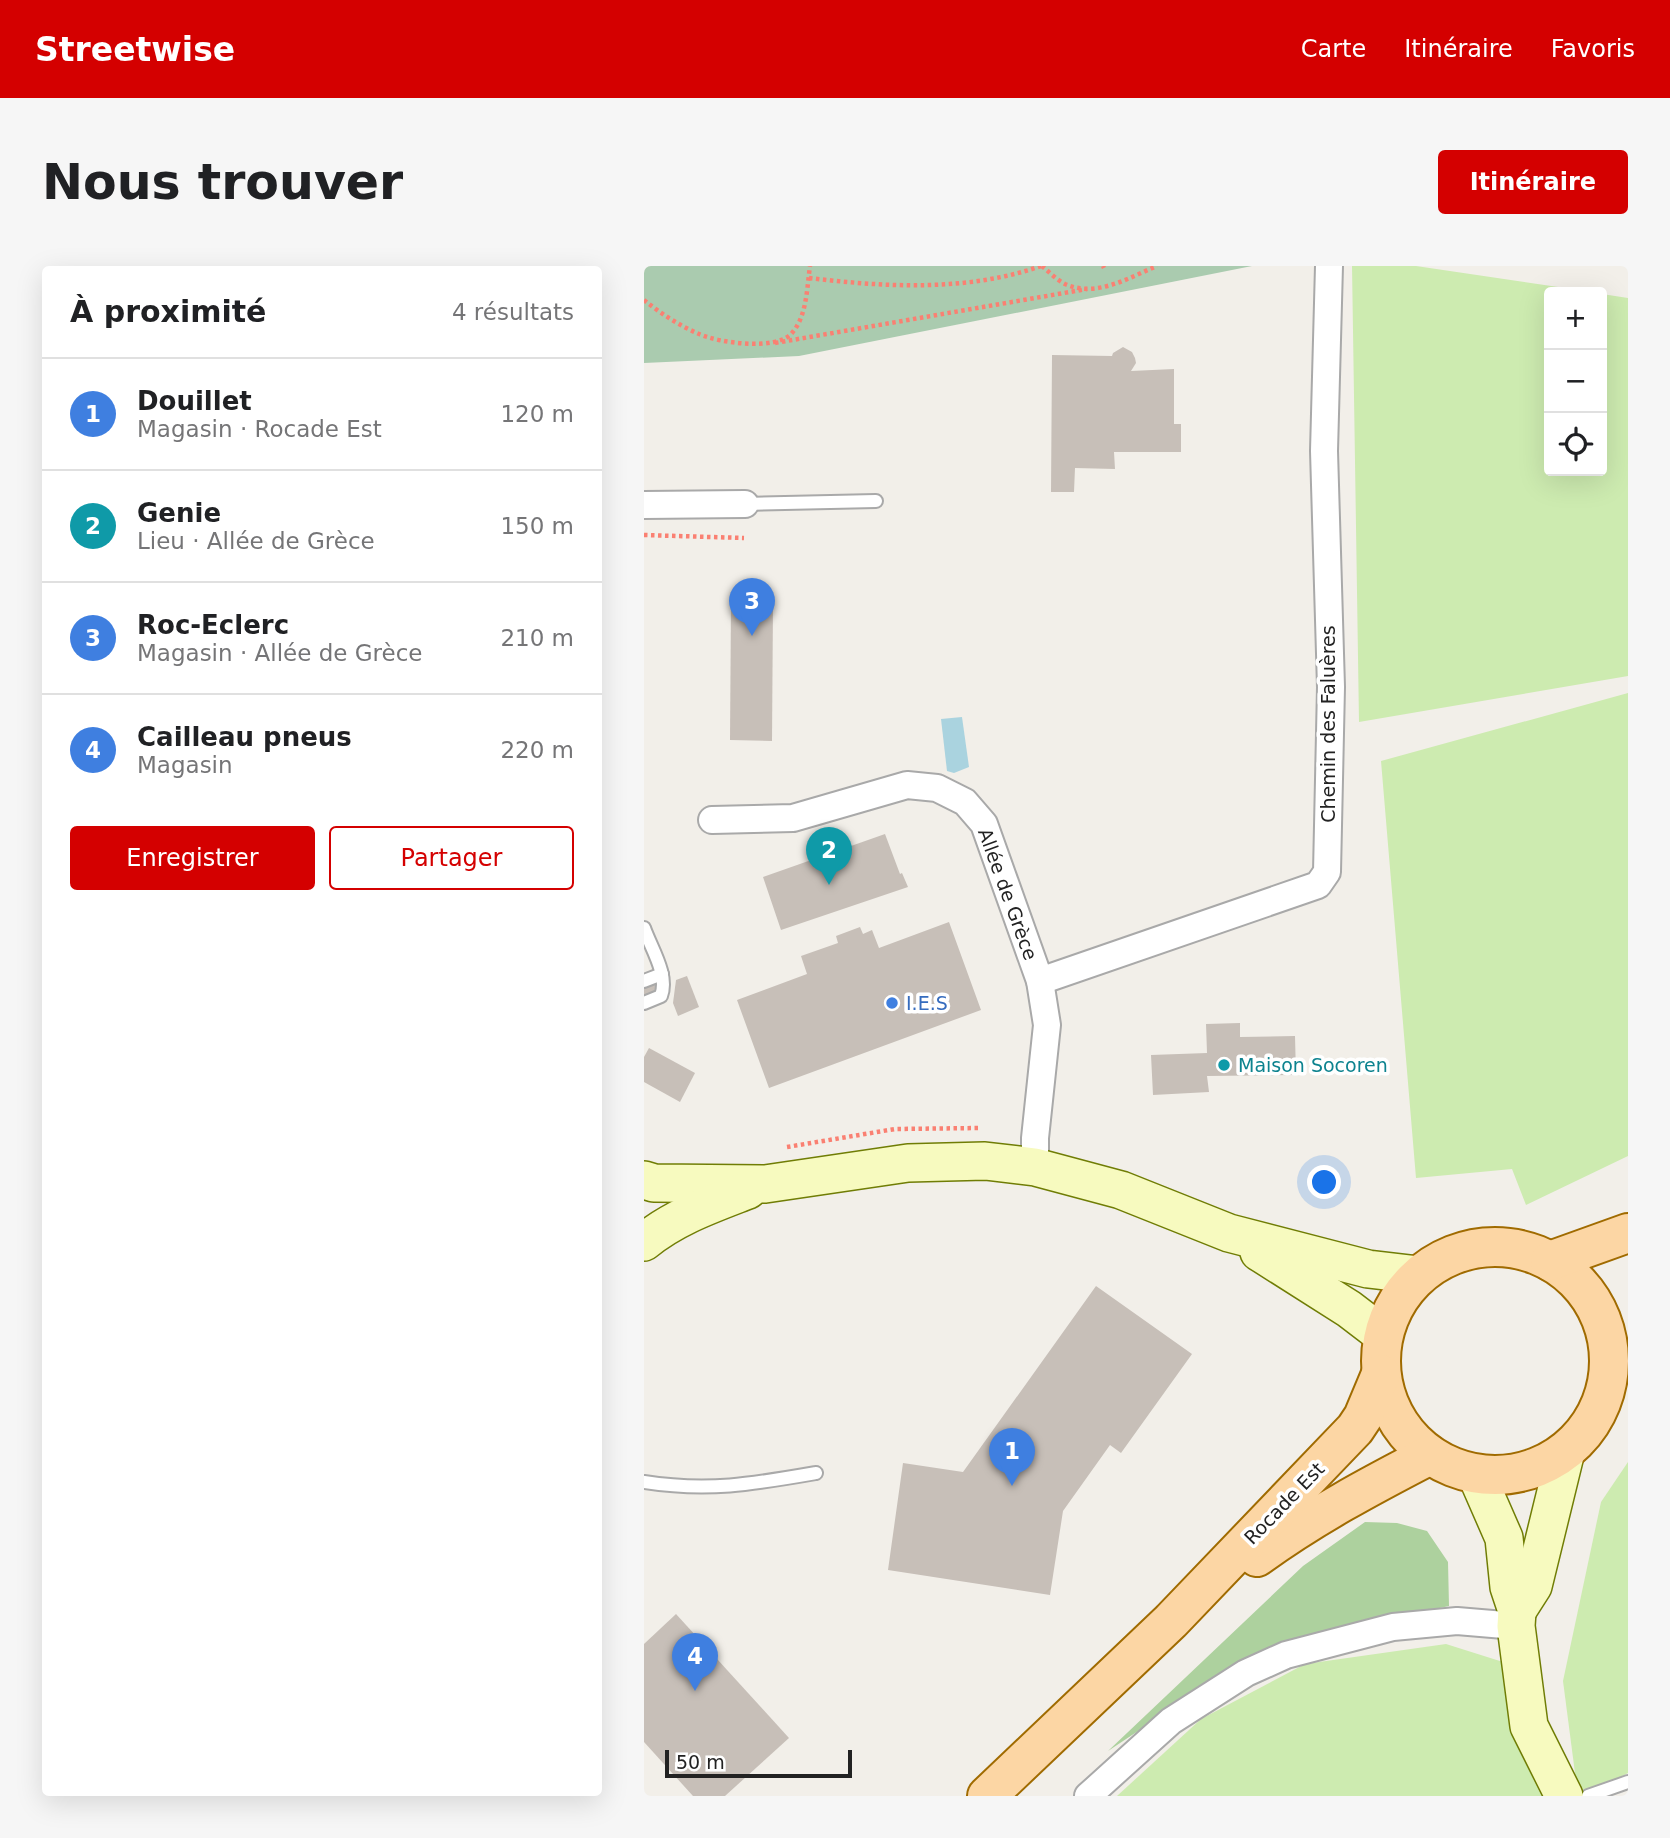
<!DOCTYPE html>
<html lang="fr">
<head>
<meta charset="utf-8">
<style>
  body { margin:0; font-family:"DejaVu Sans",sans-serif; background:#f6f6f6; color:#202124 }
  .controls { position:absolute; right:21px; top:21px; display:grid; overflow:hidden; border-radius:7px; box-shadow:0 7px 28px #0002 }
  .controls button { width:63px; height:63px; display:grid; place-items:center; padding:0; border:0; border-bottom:2px solid #e0e0e0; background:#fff; color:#202124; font:35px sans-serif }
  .scale { position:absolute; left:21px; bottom:18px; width:187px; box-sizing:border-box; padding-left:7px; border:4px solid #222; border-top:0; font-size:19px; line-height:24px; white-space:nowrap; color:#222; -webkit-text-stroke:5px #fff; paint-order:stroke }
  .you { position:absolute; left:681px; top:917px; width:24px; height:24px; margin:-18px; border:5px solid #fff; border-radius:50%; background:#1a73e8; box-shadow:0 0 0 10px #1a73e833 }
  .badge { display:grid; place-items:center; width:46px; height:46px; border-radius:50%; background:#d40000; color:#fff; font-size:23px; font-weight:700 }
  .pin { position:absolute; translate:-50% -58px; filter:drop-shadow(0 2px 4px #0008) }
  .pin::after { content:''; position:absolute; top:37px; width:24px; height:21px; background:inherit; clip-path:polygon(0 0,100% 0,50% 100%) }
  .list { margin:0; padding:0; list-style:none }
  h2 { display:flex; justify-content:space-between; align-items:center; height:91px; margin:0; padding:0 28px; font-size:30px }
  h2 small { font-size:23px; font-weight:400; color:#757577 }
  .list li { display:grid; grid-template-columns:46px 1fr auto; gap:21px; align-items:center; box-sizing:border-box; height:112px; padding:0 28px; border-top:2px solid #e0e0e0 }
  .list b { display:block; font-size:26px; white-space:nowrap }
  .list p { margin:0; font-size:23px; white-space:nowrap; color:#757577 }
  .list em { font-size:23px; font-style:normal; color:#757577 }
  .actions { display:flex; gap:14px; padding:21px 28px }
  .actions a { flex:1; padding:16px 0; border:2px solid #d40000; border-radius:7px; text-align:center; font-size:24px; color:#d40000 }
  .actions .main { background:#d40000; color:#fff }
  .icon { flex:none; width:38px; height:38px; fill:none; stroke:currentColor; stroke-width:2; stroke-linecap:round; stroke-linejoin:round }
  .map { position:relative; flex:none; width:984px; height:1530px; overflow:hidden; border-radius:7px }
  header { display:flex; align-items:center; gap:42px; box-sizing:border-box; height:98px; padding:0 35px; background:#d40000; color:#fff }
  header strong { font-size:33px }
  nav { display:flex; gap:38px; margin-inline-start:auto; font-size:24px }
  .intro { display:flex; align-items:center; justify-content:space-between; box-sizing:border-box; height:168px; padding:0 42px }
  h1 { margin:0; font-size:49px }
  .button { padding:18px 32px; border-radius:7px; background:#d40000; color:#fff; font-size:24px; font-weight:700 }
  main { display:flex; gap:42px; padding:0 42px }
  aside { flex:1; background:#fff; border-radius:7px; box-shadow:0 7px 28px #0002 }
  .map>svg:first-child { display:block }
  .grass { fill:#cdebb0 }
  .forest { fill:#add19e }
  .cemetery { fill:#aacbaf }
  .water { fill:#aad3df }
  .building { fill:#c7bfb8 }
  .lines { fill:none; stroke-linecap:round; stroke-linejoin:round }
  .lane-casing { stroke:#a9a9a9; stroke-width:16 }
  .street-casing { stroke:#a9a9a9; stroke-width:30 }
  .secondary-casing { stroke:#707d05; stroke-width:40 }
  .primary-casing { stroke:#a06b00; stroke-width:42 }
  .path { stroke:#fa8072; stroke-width:4.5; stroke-dasharray:3.5 3.5; stroke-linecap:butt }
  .lane { stroke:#fff; stroke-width:12 }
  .street { stroke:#fff; stroke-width:26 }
  .secondary { stroke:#f7fabf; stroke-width:37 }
  .primary { stroke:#fcd6a4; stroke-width:38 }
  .shop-dot { fill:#3f7fe0; stroke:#fff; stroke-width:2.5 }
  .culture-dot { fill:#0f9aa8; stroke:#fff; stroke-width:2.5 }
  .labels { text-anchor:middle; stroke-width:7; stroke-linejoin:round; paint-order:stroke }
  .street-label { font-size:19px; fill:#222; stroke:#fff }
  .shop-label { font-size:19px; fill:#366cbe; stroke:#fff; text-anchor:start }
  .culture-label { font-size:19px; fill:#0d838f; stroke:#fff; text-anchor:start }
</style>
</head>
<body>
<header>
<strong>Streetwise</strong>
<nav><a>Carte</a><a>Itinéraire</a><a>Favoris</a></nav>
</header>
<div class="intro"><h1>Nous trouver</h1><a class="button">Itinéraire</a></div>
<main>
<aside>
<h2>À proximité<small>4 résultats</small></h2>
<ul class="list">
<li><span class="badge" style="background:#3f7fe0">1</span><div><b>Douillet</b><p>Magasin · Rocade Est</p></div><em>120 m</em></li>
<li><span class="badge" style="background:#0f9aa8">2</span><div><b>Genie</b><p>Lieu · Allée de Grèce</p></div><em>150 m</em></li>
<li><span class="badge" style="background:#3f7fe0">3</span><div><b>Roc-Eclerc</b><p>Magasin · Allée de Grèce</p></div><em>210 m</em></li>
<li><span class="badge" style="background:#3f7fe0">4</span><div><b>Cailleau pneus</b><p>Magasin</p></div><em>220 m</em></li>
</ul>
<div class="actions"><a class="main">Enregistrer</a><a>Partager</a></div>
</aside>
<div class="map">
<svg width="984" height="1530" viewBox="0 0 984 1530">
  <rect width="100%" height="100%" fill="#f2efe9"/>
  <g class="grass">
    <polygon points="708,0 772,0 948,26 905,26 905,205 958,205 958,28 984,32 984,410 715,456"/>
    <polygon points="984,427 984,890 882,939 868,903 772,912 737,495"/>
    <polygon points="984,1196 984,1507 940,1530 934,1530 919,1415 957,1236"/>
    <polygon points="802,1378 878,1402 925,1530 473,1530 557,1453 661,1398"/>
  </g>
  <polygon class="forest" points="721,1256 753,1257 783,1265 804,1296 805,1340 641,1376 574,1412 464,1485 659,1300"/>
  <polygon class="cemetery" points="0,0 608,0 155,90 0,97"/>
  <polygon class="water" points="318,451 325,501 310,507 303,505 297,453"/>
  <g class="building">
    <polygon points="479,81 488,86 491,92 492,97 487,105 530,103 530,158 537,158 537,186 470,186 471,203 431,202 430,226 407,226 408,89 468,90 469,87"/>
    <polygon points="87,336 129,337 128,475 86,474"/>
    <polygon points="241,568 256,608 258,607 264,621 137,664 119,611"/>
    <polygon points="305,656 337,744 125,822 93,734 163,708 157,690 194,677 192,670 216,661 219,668 228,664 235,682"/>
    <polygon points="9,709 15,725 0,731 0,712"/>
    <polygon points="43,710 55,741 34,750 29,737 32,714"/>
    <polygon points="596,757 596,771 651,770 652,809 563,810 565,826 509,829 507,789 563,787 562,758"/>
    <polygon points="5,782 51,807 36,836 0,816 0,791"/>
    <polygon points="452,1020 548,1088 477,1187 466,1179 419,1245 406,1329 244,1304 259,1197 319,1206"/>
    <polygon points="32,1348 145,1472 81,1530 49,1530 0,1476 0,1378"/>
  </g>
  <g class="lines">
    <defs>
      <g id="lane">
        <polyline points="101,238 232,235"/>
        <path d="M0,662C7,682 25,709 17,730L0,737"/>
        <polyline points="0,715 18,708"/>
        <path d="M0,1216C64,1226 109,1218 172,1207"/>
        <polyline points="944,1530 984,1516"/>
      </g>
      <g id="street">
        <polyline points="0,239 101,238"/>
        <polyline points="68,554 149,552 263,519 293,522 321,536 340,558 396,715 403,759 391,872 391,901"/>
        <polyline points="396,715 674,619 683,606 687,421 680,185 685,0"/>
        <polyline points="444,1530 527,1455 602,1407 642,1389 749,1361 813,1355 872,1360"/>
      </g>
      <g id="secondary">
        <polyline points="0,914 10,917 121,918 264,897 341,895 391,901 477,924 585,967 724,1003 775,1009"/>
        <path d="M0,976C30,951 68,938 104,924"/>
        <polyline points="615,986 705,1043 739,1069"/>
        <polyline points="832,1208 860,1272 865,1321 873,1345 872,1360 885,1460 920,1530"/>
        <polyline points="873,1345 889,1320 922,1185"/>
      </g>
      <g id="primary">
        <circle cx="851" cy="1095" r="114"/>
        <polyline points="906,995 984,967"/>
        <path d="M613,1291C668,1251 726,1220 786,1189"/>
        <polyline points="343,1530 527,1355 711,1163 719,1151 737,1108"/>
      </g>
    </defs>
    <use href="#lane" class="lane-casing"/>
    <use href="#street" class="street-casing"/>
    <use href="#secondary" class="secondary-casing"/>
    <use href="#primary" class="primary-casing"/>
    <g class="path">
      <path d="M398,0C405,6 413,14 421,18C452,32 484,12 513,0"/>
      <polyline points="459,0 460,2"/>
      <path d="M165,12C241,21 323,26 397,0"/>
      <path d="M0,34C16,47 36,60 55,68C75,77 133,85 148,67C163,50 163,21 166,0"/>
      <polyline points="131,77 443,23"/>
      <polyline points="0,269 100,272"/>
      <polyline points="143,881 251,863 336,862"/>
    </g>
    <use href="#lane" class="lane"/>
    <use href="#street" class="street"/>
    <use href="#secondary" class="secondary"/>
    <use href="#primary" class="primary"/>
  </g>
  <circle class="shop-dot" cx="248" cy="737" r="7"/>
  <circle class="culture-dot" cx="580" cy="799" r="7"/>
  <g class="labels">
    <g class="street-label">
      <text transform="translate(684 458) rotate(-90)" y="7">Chemin des Faluères</text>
      <text transform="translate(364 628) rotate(70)" y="7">Allée de Grèce</text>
      <text transform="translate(640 1237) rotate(-46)" y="7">Rocade Est</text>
    </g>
    <g class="shop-label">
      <text x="262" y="744">I.E.S</text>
    </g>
    <g class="culture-label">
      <text x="594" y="806">Maison Socoren</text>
    </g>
  </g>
</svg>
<div class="controls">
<button>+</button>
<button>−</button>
<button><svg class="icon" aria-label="locate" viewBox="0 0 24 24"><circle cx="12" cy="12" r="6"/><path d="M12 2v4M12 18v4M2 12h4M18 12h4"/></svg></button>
</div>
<div class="scale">50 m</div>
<div class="you"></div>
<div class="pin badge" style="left:368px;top:1220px;background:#3f7fe0">1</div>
<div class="pin badge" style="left:185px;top:619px;background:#0f9aa8">2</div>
<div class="pin badge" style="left:108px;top:370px;background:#3f7fe0">3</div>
<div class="pin badge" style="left:51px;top:1425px;background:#3f7fe0">4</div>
</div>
</main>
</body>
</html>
